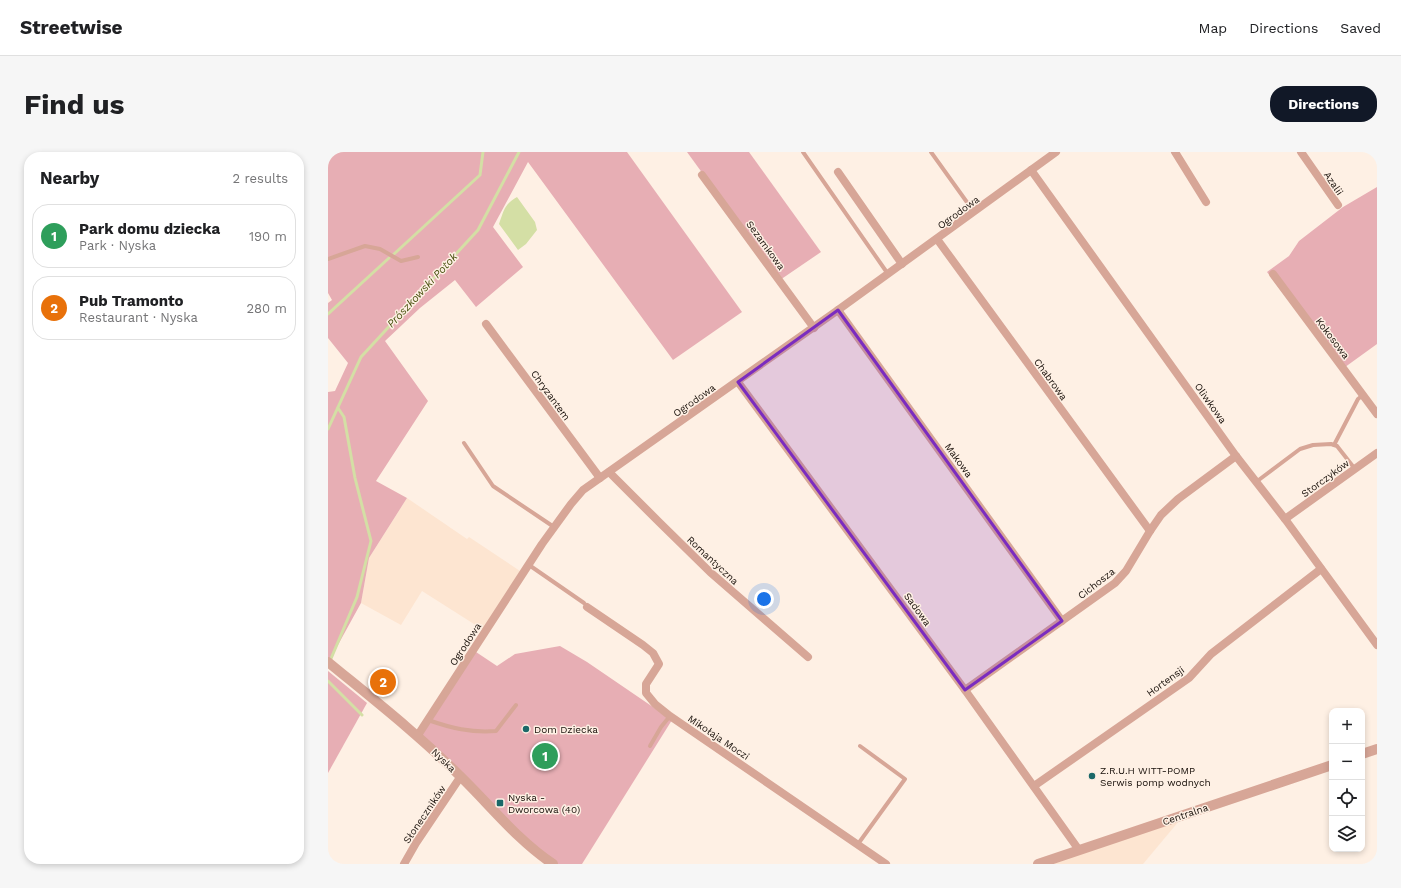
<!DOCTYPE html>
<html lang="en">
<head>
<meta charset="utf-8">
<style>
  body { margin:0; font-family:"Work Sans",sans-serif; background:#f6f6f6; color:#202124 }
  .controls { position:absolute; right:12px; bottom:12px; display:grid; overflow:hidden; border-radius:8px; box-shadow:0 2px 6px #0003 }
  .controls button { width:36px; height:36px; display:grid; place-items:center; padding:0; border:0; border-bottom:1px solid #e0e0e0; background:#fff; color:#202124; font:20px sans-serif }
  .you { position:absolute; left:436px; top:447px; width:14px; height:14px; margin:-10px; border:3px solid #fff; border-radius:50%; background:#1a73e8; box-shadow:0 0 0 6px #1a73e833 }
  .badge { display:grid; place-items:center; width:26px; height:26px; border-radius:50%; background:#111827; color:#fff; font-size:13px; font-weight:700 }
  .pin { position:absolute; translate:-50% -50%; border:2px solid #fff; box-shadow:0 1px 4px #0006 }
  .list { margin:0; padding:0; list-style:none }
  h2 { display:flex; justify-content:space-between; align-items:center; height:52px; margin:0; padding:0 16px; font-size:17px }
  h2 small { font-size:13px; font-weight:400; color:#757577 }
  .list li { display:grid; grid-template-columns:26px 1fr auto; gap:12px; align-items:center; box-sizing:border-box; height:64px; margin:0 8px 8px; padding:0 8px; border:1px solid #e0e0e0; border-radius:16px }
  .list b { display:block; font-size:15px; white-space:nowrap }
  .list p { margin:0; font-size:13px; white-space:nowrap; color:#757577 }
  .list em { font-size:13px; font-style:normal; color:#757577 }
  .icon { flex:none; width:22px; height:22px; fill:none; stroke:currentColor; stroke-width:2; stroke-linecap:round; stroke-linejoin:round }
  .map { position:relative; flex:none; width:1049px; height:712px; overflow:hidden; border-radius:16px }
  header { display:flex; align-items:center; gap:24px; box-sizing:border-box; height:56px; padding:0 20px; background:#fff; border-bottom:1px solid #e0e0e0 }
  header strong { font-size:19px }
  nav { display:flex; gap:22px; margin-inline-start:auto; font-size:14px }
  .intro { display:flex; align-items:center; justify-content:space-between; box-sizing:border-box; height:96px; padding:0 24px }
  h1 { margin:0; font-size:28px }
  .button { padding:10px 18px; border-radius:16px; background:#111827; color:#fff; font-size:14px; font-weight:700 }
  main { display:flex; gap:24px; padding:0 24px }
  aside { flex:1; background:#fff; border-radius:16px; box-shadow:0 2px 6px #0003 }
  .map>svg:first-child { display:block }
  .built { fill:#fde5d1 }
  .green { fill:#e7aeb4 }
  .water { fill:#d4dfa5 }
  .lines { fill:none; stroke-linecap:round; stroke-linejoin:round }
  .stream { stroke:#d4dfa5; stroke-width:3 }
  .service { stroke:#d7a697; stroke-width:4 }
  .minor { stroke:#d7a697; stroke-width:8 }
  .tertiary { stroke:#d7a697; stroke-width:10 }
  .marked { fill:#7b2cbf; fill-opacity:0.2; stroke:#7b2cbf; stroke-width:3; stroke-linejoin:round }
  .poi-dot { fill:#1b6868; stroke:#fef0e4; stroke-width:1.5 }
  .labels { text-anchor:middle; stroke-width:3; stroke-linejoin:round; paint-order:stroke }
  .street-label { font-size:10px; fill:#160e08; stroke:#fef0e4 }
  .poi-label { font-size:10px; fill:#160e08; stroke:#fef0e4; text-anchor:start }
  .water-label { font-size:11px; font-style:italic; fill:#48500f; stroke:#fef0e4 }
</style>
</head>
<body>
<header>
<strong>Streetwise</strong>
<nav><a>Map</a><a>Directions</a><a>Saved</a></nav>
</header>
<div class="intro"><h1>Find us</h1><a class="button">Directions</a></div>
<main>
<aside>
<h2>Nearby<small>2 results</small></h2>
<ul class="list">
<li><span class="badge" style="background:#2e9e5b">1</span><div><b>Park domu dziecka</b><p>Park · Nyska</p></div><em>190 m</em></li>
<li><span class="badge" style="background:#e8710a">2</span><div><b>Pub Tramonto</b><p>Restaurant · Nyska</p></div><em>280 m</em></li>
</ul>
</aside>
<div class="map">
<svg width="1049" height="712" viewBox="0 0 1049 712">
  <rect width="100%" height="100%" fill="#fef0e4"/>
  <g class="built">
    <polygon points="79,346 139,387 141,385 195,421 157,479 94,439 73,473 33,451 41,406"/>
    <polygon points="856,663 815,712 725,712"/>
  </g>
  <g class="green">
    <polygon points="0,0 299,0 414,160 345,208 200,10 165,75 195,115 148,155 127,128 92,156 57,189 100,249 48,329 79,346 41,406 33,451 0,511 0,240 7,239 20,211 0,186 0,151 4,148 0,141"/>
    <polygon points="359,0 421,0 493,100 452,128"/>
    <polygon points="1049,35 1049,192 1013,218 939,120 961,104 971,89 1015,55"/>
    <polygon points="232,494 259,510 344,568 254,712 225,712 90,583 145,498 169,514 187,502"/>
    <polygon points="0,519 39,551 0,621"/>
  </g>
  <path class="water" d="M189,45L207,70L209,78L198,92L190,98L171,72C176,58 176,53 189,45Z"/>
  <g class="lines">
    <g class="stream">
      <polyline points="66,102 152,23 155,0"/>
      <polyline points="0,162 61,106"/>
      <polyline points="0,277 33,205 150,78 191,0"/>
      <polyline points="2,509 29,445 43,389 27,326 16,265 10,256"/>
      <polyline points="0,529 34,563"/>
    </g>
    <g class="service">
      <polyline points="475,0 560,122"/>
      <polyline points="603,0 646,60"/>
      <polyline points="0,107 37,94 52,97 73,109 90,105"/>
      <polyline points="136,291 165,334 226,375"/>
      <polyline points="1006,293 1030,247 1035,243"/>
      <polyline points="928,330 972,297 985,293 1003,292 1009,294 1027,317"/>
      <polyline points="201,413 256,451"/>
      <path d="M100,568C123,576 143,581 168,579L188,553"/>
      <polyline points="322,594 333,575 342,564"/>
      <polyline points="530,692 577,627 532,594"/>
    </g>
    <g class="minor">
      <polyline points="847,0 878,50"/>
      <polyline points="973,0 1010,53"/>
      <polyline points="703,18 908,304 957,367 1049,493"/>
      <polyline points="510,20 574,112"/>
      <polyline points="374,23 486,176"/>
      <polyline points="609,87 822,379"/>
      <polyline points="945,122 1049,262"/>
      <polyline points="510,158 734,469"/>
      <polyline points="158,172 272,326"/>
      <polyline points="410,230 637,538 751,698"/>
      <polyline points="281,320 331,370 382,420 480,505"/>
      <polyline points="957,367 1049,301"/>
      <polyline points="259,455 315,493 325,501 331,512 318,532 318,541 327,552 342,564 558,712"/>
      <polyline points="637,538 787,431 798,419 822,379 833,363 850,347 908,304"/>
      <polyline points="90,583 214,392 243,352 255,338 510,158 728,0"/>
      <polyline points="706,634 861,526 883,502 993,417"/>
      <polyline points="76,712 88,691 133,624"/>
    </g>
    <g class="tertiary">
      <path d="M0,510C45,547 91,583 132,624C163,654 189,688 225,712"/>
      <polyline points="1034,602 1049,597"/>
      <polyline points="710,712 1004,613"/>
    </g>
  </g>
  <path class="marked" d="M510,158L734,469L637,538L410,230Z"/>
  <g class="poi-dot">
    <circle cx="198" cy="577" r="4"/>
    <circle cx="764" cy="624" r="4"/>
    <rect x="168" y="647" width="8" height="8" rx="2"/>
  </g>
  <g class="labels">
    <g class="street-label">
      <text transform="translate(1006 31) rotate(56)" y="4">Azalii</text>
      <text transform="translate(630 60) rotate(-36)" y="4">Ogrodowa</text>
      <text transform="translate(438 93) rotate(54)" y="4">Sezamkowa</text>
      <text transform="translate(1005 186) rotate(53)" y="4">Kokosowa</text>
      <text transform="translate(723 227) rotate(54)" y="4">Chabrowa</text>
      <text transform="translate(223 243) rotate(54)" y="4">Chryzantem</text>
      <text transform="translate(366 248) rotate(-35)" y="4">Ogrodowa</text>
      <text transform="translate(883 251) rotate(55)" y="4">Oliwkowa</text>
      <text transform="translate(631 308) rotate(54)" y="4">Makowa</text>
      <text transform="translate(997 326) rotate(-36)" y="4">Storczyków</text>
      <text transform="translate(385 408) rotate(43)" y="4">Romantyczna</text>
      <text transform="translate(768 431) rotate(-38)" y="4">Cichosza</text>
      <text transform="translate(590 457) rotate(54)" y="4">Sadowa</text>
      <text transform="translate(137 492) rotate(-57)" y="4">Ogrodowa</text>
      <text transform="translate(837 529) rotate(-36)" y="4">Hortensji</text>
      <text transform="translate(391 585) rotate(34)" y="4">Mikołaja Moczi</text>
      <text transform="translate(116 608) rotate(44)" y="4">Nyska</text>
      <text transform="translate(96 662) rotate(-56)" y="4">Słoneczników</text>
      <text transform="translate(857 662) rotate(-19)" y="4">Centralna</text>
    </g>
    <g class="poi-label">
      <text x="206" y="581">Dom Dziecka</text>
      <text x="772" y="622">Z.R.U.H WITT-POMP<tspan x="772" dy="12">Serwis pomp wodnych</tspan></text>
      <text x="180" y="649">Nyska -<tspan x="180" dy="12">Dworcowa (40)</tspan></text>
    </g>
    <g class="water-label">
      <text transform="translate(94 138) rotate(-47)" y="4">Prószkowski Potok</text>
    </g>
  </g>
</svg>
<div class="controls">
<button>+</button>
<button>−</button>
<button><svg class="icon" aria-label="locate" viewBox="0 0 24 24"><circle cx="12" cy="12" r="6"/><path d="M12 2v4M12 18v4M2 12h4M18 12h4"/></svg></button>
<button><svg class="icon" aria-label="layers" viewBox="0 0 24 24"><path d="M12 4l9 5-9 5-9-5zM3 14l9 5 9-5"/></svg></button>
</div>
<div class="you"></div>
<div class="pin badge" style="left:217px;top:604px;background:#2e9e5b">1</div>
<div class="pin badge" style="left:55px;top:530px;background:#e8710a">2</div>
</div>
</main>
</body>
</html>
